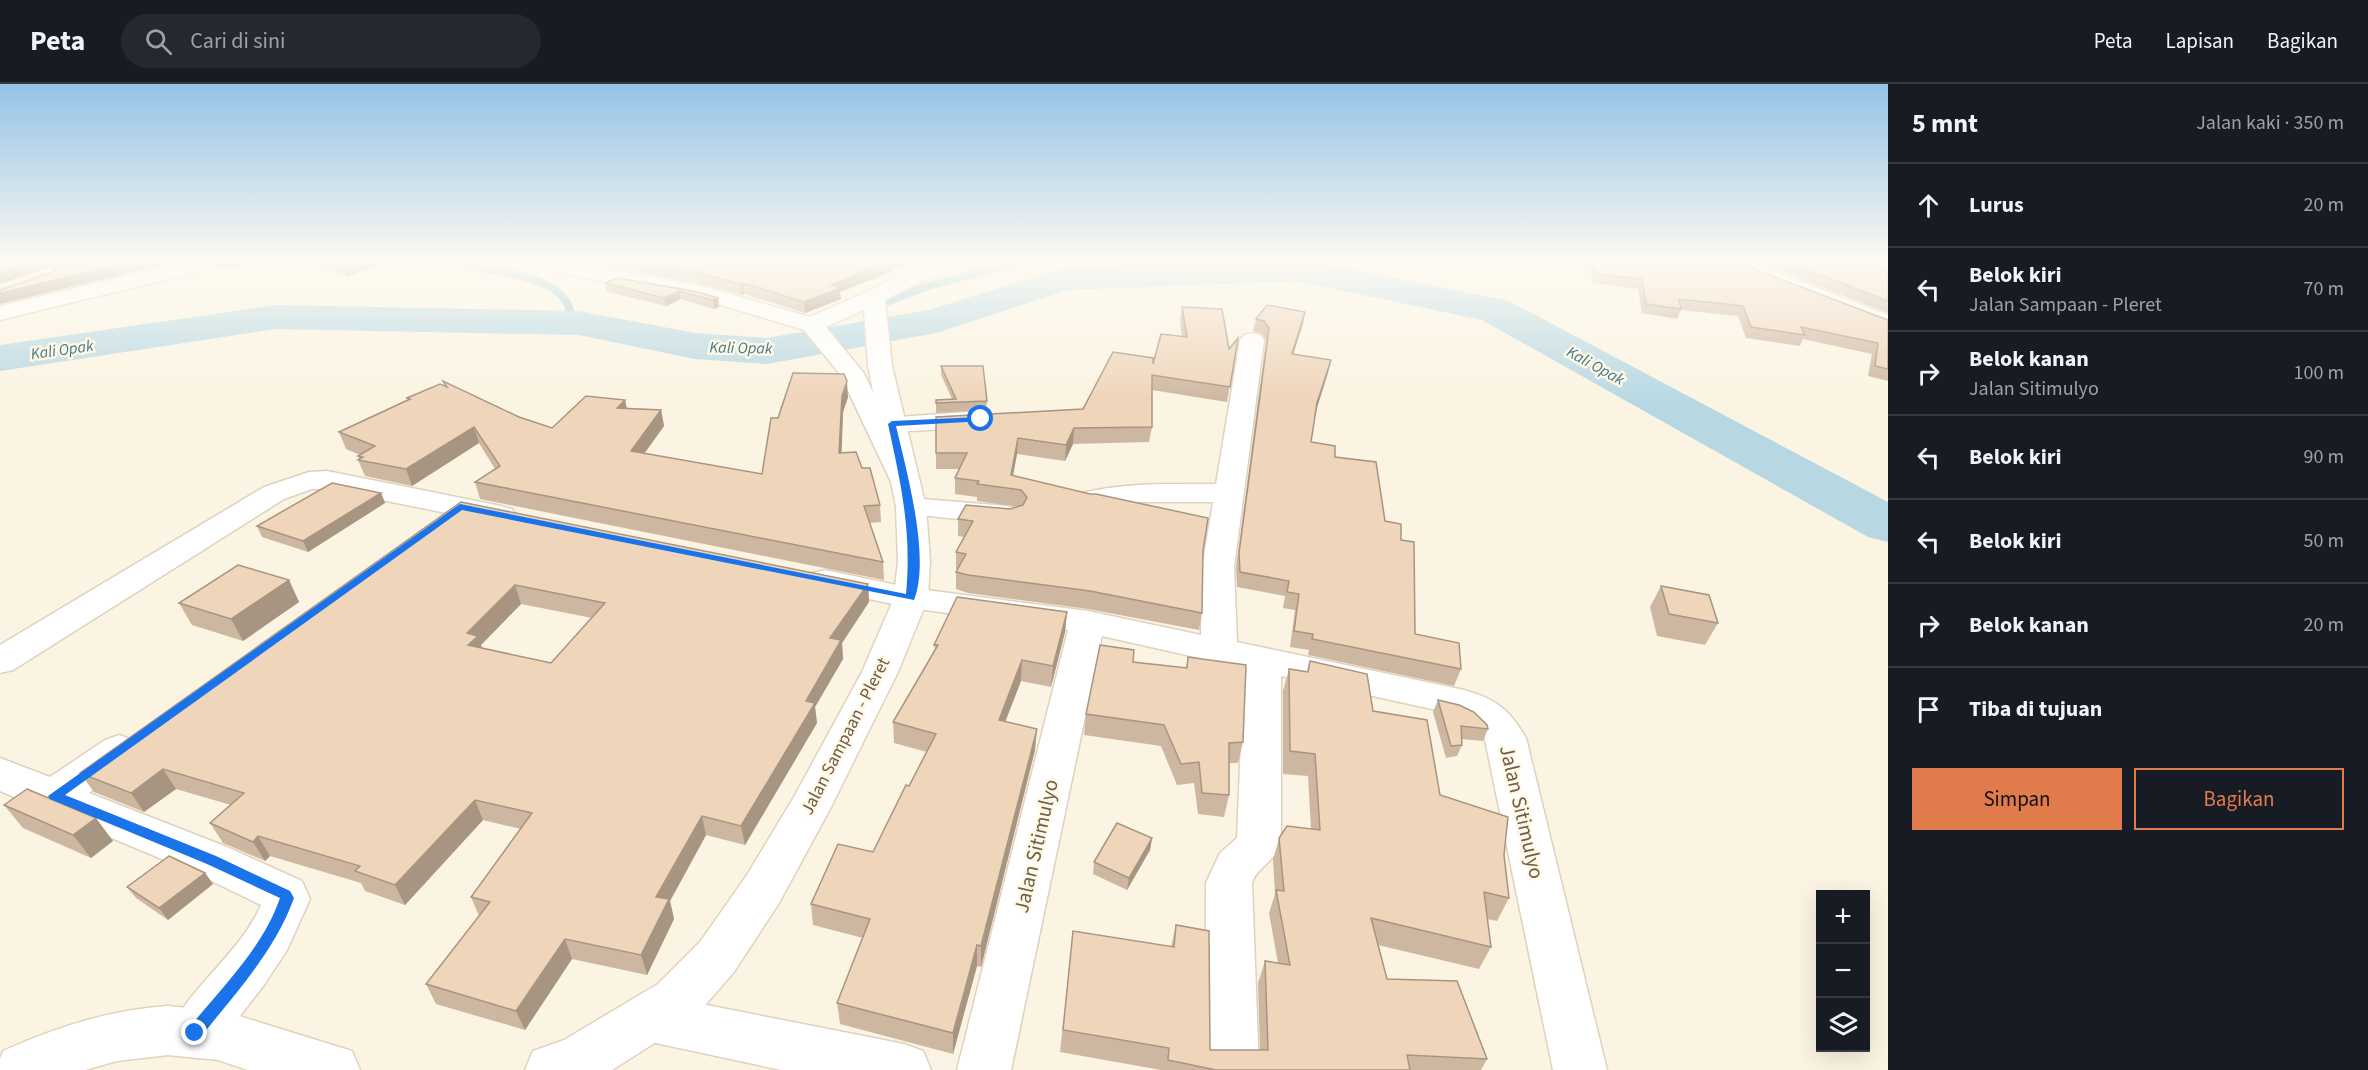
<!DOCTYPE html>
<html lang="id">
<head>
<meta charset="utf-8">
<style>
  body { margin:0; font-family:"Source Sans 3",sans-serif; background:#242831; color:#f1f3f6 }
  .controls { position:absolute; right:18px; bottom:18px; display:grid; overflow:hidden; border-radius:0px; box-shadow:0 6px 24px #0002 }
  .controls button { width:54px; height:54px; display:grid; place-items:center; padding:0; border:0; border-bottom:2px solid #363941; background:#171b24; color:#f1f3f6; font:30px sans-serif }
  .stop { position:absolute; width:18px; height:18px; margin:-14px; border:4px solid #1a73e8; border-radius:50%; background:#fff }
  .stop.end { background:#1a73e8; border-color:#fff; box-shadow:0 2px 6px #0008 }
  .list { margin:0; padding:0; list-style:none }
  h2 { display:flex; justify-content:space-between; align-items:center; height:78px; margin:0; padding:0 24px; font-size:26px }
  h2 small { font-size:20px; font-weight:400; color:#9ea1a6 }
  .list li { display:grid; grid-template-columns:39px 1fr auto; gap:18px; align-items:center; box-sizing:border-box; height:84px; padding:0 24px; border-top:2px solid #363941 }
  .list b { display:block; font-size:22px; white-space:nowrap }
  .list p { margin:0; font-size:20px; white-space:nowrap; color:#9ea1a6 }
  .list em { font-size:20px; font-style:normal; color:#9ea1a6 }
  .actions { display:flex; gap:12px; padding:18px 24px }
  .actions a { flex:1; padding:14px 0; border:2px solid #e17b4b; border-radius:0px; text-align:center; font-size:21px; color:#e17b4b }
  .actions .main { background:#e17b4b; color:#111 }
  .icon { flex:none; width:33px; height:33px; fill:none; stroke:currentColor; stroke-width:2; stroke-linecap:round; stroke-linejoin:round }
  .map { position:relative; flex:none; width:1888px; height:986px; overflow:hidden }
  header { display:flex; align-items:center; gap:36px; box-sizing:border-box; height:84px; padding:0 30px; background:#171b24; border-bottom:2px solid #363941 }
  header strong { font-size:28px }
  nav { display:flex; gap:33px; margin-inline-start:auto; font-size:21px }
  .search { width:420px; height:54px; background:#242831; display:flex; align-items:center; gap:15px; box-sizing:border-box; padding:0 21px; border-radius:33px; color:#9ea1a6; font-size:22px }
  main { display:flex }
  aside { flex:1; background:#171b24 }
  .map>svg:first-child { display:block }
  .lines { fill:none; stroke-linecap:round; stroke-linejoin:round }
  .stream { stroke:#9ec7d5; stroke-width:8 }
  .river { fill:#b7d8e3; fill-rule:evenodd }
  .minor-casing { stroke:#dfd1be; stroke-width:3 }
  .secondary-casing { stroke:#e3d2bc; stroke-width:3 }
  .minor { fill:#fff; fill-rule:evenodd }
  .secondary { fill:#fff; fill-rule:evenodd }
  .wall { fill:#ceb7a0; fill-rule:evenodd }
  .shaded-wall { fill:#a79582 }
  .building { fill:#efd5ba; stroke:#a79582; stroke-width:1.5; fill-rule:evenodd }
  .route { fill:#1a73e8 }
  .labels { text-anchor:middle; stroke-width:5; stroke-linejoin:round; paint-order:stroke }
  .far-water-label { font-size:16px; font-style:italic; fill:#47788a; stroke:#fef8e7 }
  .street-label { font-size:18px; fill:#715c49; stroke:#fef8e7 }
  .near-street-label { font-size:21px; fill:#715c49; stroke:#fef8e7 }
</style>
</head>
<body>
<header>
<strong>Peta</strong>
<div class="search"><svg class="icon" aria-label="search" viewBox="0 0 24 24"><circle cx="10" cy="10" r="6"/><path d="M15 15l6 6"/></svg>Cari di sini</div>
<nav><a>Peta</a><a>Lapisan</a><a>Bagikan</a></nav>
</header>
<main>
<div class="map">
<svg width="1888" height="986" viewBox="0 0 1888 986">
  <rect width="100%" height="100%" fill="#fbf4e2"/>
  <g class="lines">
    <g class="stream">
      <path d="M458,179C489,189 552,188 568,221C570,226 571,233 572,239"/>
      <polyline points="879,225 878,221 925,203 1015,179"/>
    </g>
    <polygon class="river" points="1172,179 1320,179 1509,217 1888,418 1888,458 1868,453 1482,236 1296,197 1068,206 936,249 767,280 695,275 579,251 276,245 0,287 0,261 276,221 579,227 695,249 767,254 929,226 1064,184"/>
    <defs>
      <g id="minor">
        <polygon points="183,179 220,179 217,183 0,236 0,222"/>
        <polygon points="526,179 574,179 698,201 810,233 866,208 874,207 882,208 885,213 882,218 826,243 863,288 886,334 980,327 989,329 993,335 989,341 980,343 893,348 917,396 913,402 903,405 893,402 840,290 804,246 695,213 536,185 529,183"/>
        <polygon points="1722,179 1753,179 1888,231 1888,246 1725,183"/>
        <path d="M1252,249L1260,251L1264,256L1234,484L1237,558L1464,606C1496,615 1509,625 1526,654L1607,986H1553L1484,651L1470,638L1455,630L1281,592V756C1275,780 1257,782 1252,799L1259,986H1205L1206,799L1220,769L1237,754L1244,584L1102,552L1011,986H957L1068,546L911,524L813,503L808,496L813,489L825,486L911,504L1088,527L1201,551L1202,484L1213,418H1139L1089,425L1078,422L1074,416L1078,410C1124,398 1170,400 1216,400L1240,256L1244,251Z"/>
        <polygon points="327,387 501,422 512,425 516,431 512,437 501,440 327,405 312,405 284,415 13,586 0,589 0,561 264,403 309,388"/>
        <polygon points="911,414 1007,422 1018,425 1022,431 1018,437 1007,440 900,429 896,423 900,417"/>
        <path d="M119,651L133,656L139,666L133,676L89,709L227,763L302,797L310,815L287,866L264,901L213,967L195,974L177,967L169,949C190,901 240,870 261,821L195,789L0,707V674L50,693L105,656Z"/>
        <polygon points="651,910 904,960 923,967 931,986 781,986 651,958 633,951 625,934 633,917"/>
      </g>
      <g id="secondary">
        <polygon points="936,179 969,179 966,183 923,196 885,216 892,282 926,423 930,477 928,514 898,588 830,725 779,819 734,888 694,934 612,986 525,986 533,967 564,956 658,900 700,858 747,791 794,713 862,588 894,514 898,477 896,423 868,282 863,213 866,208 909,188"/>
        <path d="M168,922L226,928L352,967L360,986H248L218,976L168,971L117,977L85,986H0V975L3,967C57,943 109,926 168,922Z"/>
      </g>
    </defs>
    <use href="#minor" class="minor-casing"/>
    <use href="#secondary" class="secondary-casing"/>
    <use href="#minor" class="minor"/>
    <use href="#secondary" class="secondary"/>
  </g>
  <g class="wall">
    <polygon points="0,179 171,179 53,188 55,184 49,183 0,200"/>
    <polygon points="272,179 294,179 291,181"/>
    <polygon points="313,179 385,179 347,192"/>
    <polygon points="590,179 897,179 895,186 840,208 841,215 805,229 744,210 742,211 698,199"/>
    <polygon points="1554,179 1738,179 1888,236 1888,297 1868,292 1872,270 1803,255 1800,262 1746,254 1738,232 1681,226 1677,235 1642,229 1638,205 1593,199 1590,185 1584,184 1584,182"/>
    <polygon points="1760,179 1888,179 1888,229"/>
    <polygon points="617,194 718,214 719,223 714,225 681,215 666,222 607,208 605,199"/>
    <polygon points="1182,223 1229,265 1238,254 1227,318 1152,306 1152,343 1149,358 1073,360 1065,377 1017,370 1013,391 1203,467 1202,529 1199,546 1088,525 968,509 956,505 956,488 957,485 956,485 956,468 964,453 958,452 958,435 1010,425 1019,423 977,417 977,413 955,410 955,394 959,385 936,385 936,333 1083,325 1153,280 1182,252 1180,237"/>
    <polygon points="1256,235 1303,240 1293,270 1331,276 1316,326 1311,358 1335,373 1401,456 1415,550 1461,585 1454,602 1308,571 1309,566 1290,563 1295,526 1283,524 1285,512 1237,503 1236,484 1266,256 1262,250 1253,247"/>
    <polygon points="941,282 987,317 986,326 936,329 936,316 952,315 941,291"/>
    <polygon points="443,297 519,333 552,344 625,316 627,324 661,326 664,342 645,369 762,390 778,334 848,313 843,328 841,369 862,384 880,421 881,438 870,439 883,478 884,496 480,415 475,398 495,385 479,359 412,402 365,392 358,376 359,375 358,372 360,371 346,365 339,348 408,316 407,314 445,302"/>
    <polygon points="381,409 385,419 308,468 262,453 257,442"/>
    <path d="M461,418L868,500L869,518L842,559L843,575L815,623L817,639L745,761L706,751L670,817L674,835L647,891L572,875L525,946L436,920L426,900L479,832L471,813L521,745L483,736L405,821L365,807L361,799L270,772L265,777L223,759L210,739L231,721L176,705L144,728L94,708L80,689ZM521,520L592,534L551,579L482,564L481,561Z"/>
    <polygon points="289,496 299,518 243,557 192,541 179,519"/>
    <polygon points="1661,502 1718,539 1705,561 1657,552 1650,523"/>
    <polygon points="1067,528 1065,548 1051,603 1021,597 1005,637 1035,666 983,875 981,883 977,882 953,970 840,940 837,919 863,854 813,841 811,820 873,768 909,702 927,668 894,659 893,638 935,566 934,561"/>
    <polygon points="1188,573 1243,658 1238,679 1229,679 1229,711 1224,733 1198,730 1194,699 1177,701 1161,662 1084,651 1086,630 1133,578 1186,584"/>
    <polygon points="1310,577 1373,627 1440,711 1504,771 1509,814 1497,837 1487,835 1491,863 1479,885 1378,861 1387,895 1487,975 1481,986 1161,986 1060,968 1073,847 1171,863 1176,841 1210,966 1260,966 1258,899 1265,877 1278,879 1269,829 1275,810 1273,776 1279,754 1311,745 1308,692 1283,690 1283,607 1289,585 1307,587"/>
    <polygon points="1438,616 1488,645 1483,657 1462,655 1462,661 1457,672 1446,674 1433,628"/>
    <polygon points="4,721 113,757 91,774 23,744"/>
    <polygon points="1152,754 1150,766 1127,806 1093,790 1094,778"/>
    <polygon points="205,789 213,800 168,836 136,814 127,803"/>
  </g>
  <g class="shaded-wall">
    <polygon points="27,179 47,179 49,183 0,200 0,188"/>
    <polygon points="127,179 171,179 0,220 0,209"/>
    <polygon points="217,179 271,179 219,184"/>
    <polygon points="353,179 385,179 347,192 343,182"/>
    <polygon points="884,179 897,179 895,186 840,208 841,215 805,229 804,218 831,201"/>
    <polygon points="898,179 913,179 898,184"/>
    <polygon points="743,199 744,210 742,211 740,200"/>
    <polygon points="679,207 681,215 666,222 664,214"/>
    <polygon points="718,214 719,223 714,225 713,216"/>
    <polygon points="1305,228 1303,240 1289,283 1292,270"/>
    <polygon points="1331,276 1328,289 1314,333 1317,319"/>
    <polygon points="847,297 848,313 843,328 841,386 839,369 842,312"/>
    <polygon points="625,316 628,332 617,324"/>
    <polygon points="661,326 664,342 634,383 631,367"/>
    <polygon points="474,343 479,359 412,402 406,385"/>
    <polygon points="1074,344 1073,360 1065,377 1066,361"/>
    <polygon points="1018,354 1017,370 1010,407 1011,391"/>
    <polygon points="381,409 385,419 308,468 303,457"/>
    <polygon points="289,496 299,518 243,557 231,535"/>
    <polygon points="868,500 869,518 842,559 843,575 815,623 817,639 745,761 741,742 806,617 830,554"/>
    <polygon points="515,501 521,520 481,561 484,571 468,561 467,549"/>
    <polygon points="1067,528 1065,548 1051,603 1053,582"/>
    <polygon points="1022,576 1021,597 998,657 999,636"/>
    <polygon points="1037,645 1035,666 981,883 981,862"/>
    <polygon points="163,685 176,705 144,728 131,709"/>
    <polygon points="475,716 483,736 405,821 395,801"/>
    <polygon points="702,732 706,751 670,817 674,835 647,891 641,871 656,813"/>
    <polygon points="96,734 113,757 91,774 73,751"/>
    <polygon points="258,752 270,772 265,777 253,758"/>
    <polygon points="1152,754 1150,766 1127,806 1129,794"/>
    <polygon points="205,789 213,800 168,836 159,824"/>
    <polygon points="565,855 572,875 525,946 516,927"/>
    <polygon points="977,861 977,882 953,970 953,949"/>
  </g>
  <g class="building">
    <polygon points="0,179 27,179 0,188"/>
    <polygon points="56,179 127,179 0,209 0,206 53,188 57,182"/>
    <polygon points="335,179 353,179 343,182"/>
    <polygon points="647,179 884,179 831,201 840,204 804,218 743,199 740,200 697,188"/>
    <polygon points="1594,179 1738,179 1888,236 1888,285 1875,282 1878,259 1801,243 1805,251 1751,243 1743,222 1679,215 1681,225 1646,220 1642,195 1597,190"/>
    <polygon points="1789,179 1888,179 1888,217"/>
    <polygon points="617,194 693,207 718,214 713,216 679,207 664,214 605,199"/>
    <polygon points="1267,221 1305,228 1292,270 1331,276 1317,319 1311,358 1335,362 1335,373 1376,378 1385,437 1401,440 1401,456 1414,458 1415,550 1459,559 1461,585 1312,555 1313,550 1294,547 1299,510 1287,508 1289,497 1240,488 1239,469 1269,244 1264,237 1256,235"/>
    <polygon points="1182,223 1222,225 1229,265 1238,254 1230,303 1152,291 1152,343 1074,344 1066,361 1018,354 1011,391 1090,410 1096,410 1208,434 1203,467 1202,529 1090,507 968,491 956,488 966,470 956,468 973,437 958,435 966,421 1010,425 1023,421 1027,413 1021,406 977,400 979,397 955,394 967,369 936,369 936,333 1083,325 1113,268 1153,274 1153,280 1161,250 1187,253"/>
    <polygon points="941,282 983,282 987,317 936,319 936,316 956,315"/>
    <polygon points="793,289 844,290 847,297 842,312 839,369 856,368 862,384 870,384 880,421 864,422 883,478 475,398 500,382 474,343 406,385 358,376 363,373 358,372 375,362 339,348 410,315 407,314 440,300 447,303 443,297 519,333 552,344 586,312 625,316 617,324 661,326 631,367 762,390 771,334 778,334"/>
    <polygon points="332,399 381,409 303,457 257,442"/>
    <path d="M461,418L868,500L830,554L841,556L806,617L815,619L741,742L702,732L656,813L669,815L641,871L565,855L516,927L426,900L490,818L471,813L532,729L475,716L395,801L355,787L360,782L258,752L253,758L210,739L244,709L163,685L131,709L80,689ZM515,501L605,519L551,579L468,561L478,552L467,549Z"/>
    <polygon points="238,481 289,496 231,535 179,519"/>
    <polygon points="1661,502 1709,511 1718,539 1669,530"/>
    <polygon points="957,513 1067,528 1053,582 1022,576 999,636 1037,645 983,854 981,862 977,861 953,949 837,919 870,835 811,820 838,760 873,768 906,701 909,702 936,650 893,638 938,561 934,561"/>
    <polygon points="1100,561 1134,566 1133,578 1187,584 1188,573 1246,581 1243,658 1229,659 1229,711 1202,709 1199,678 1181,680 1164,641 1086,630"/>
    <polygon points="1310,577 1367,590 1373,627 1427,636 1440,711 1508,733 1504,771 1509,814 1484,808 1491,863 1371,834 1387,895 1457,897 1487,975 1407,971 1410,986 1216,986 1168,976 1169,964 1063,946 1073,847 1174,863 1176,841 1209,847 1210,966 1268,966 1265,877 1290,881 1276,806 1284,807 1279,754 1287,742 1320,746 1315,670 1290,667 1289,585 1308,588"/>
    <polygon points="1438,616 1459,621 1474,628 1487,641 1488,645 1461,642 1462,661 1451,662"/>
    <polygon points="27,705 96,734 73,751 4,721"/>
    <polygon points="1117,739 1152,754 1129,794 1094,778"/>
    <polygon points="169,772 205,789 159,824 127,803"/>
  </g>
  <linearGradient id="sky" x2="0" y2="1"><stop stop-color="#94c2e6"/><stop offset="0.56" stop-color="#fdfaf2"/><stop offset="1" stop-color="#fdfaf2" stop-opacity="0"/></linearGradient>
  <rect width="1888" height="317" fill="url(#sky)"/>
  <path class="route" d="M981,333L984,334V337L896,342C906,385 931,474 914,516L462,426L65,711L216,772L290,807L294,814C274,869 235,909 200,954L195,957L189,954L187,949L189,944C221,904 263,864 280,814L207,780L50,715L48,712L460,420L906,510C912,448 901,400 888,340L892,337Z"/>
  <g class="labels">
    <g class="far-water-label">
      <text transform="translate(741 263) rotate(1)" y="6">Kali Opak</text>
      <text transform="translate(62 265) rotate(-8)" y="6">Kali Opak</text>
      <text transform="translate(1596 281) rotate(29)" y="6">Kali Opak</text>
    </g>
    <g class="street-label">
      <text transform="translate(845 652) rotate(-63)" y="6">Jalan Sampaan - Pleret</text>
    </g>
    <g class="near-street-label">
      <text transform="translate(1522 728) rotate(77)" y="7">Jalan Sitimulyo</text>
      <text transform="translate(1036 762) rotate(-77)" y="7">Jalan Sitimulyo</text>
    </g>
  </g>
</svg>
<div class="controls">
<button>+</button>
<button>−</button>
<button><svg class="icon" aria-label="layers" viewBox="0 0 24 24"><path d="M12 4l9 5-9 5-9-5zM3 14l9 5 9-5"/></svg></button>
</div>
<div class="stop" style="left:981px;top:335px"></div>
<div class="stop end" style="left:195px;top:949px"></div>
</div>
<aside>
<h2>5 mnt<small>Jalan kaki · 350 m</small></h2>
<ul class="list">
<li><svg class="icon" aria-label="ahead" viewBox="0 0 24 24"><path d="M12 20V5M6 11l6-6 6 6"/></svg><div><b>Lurus</b></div><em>20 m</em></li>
<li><svg class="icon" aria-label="left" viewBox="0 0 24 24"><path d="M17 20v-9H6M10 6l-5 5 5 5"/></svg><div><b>Belok kiri</b><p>Jalan Sampaan - Pleret</p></div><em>70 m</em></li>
<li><svg class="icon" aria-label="right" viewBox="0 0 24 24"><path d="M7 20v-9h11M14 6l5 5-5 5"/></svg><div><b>Belok kanan</b><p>Jalan Sitimulyo</p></div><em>100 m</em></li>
<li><svg class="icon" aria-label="left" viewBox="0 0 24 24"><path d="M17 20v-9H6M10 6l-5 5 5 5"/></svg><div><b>Belok kiri</b></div><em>90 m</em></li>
<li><svg class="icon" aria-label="left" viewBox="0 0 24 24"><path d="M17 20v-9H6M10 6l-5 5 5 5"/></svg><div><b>Belok kiri</b></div><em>50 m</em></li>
<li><svg class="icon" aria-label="right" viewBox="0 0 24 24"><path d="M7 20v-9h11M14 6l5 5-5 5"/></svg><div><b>Belok kanan</b></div><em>20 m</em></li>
<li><svg class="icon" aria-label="arrive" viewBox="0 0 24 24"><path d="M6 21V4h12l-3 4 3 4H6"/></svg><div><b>Tiba di tujuan</b></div></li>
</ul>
<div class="actions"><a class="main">Simpan</a><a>Bagikan</a></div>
</aside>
</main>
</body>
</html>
